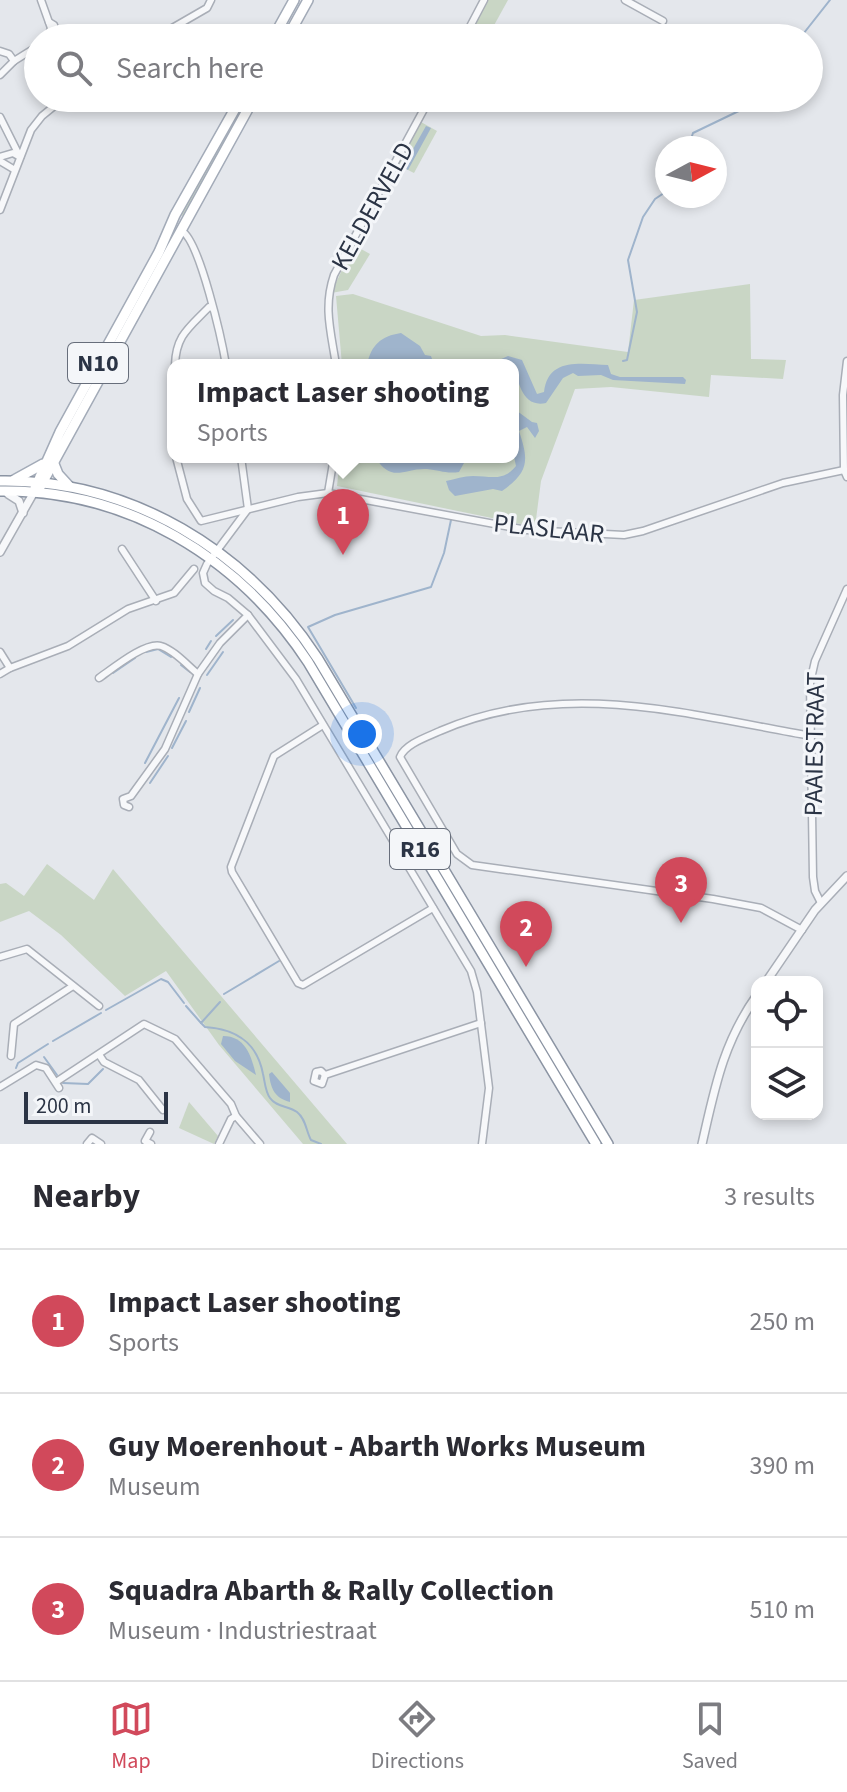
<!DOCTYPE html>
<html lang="en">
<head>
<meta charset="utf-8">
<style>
  body { margin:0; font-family:"Source Sans 3",sans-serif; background:#f2f2f3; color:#2b2b33 }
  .controls { position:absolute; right:24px; bottom:24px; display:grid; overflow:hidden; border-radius:16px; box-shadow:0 4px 12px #0003 }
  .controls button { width:72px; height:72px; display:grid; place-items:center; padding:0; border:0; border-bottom:2px solid #e1e1e2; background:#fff; color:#2b2b33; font:40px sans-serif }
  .compass { position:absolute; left:655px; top:136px; width:72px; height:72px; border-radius:50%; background:#fff; box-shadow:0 4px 12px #0003; rotate:83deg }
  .scale { position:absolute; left:24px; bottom:20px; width:144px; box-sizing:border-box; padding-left:8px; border:4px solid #2b3445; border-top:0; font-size:22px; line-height:28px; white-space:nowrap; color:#2b3445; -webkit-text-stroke:6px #f4f6f9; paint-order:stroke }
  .you { position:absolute; left:362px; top:734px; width:28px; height:28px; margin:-20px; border:6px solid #fff; border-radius:50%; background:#1a73e8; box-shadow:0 0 0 12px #1a73e833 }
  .badge { display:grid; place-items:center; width:52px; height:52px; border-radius:50%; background:#d1495b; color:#fff; font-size:26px; font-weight:700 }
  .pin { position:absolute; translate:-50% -66px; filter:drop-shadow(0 2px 4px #0008) }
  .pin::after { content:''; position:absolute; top:42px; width:28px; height:24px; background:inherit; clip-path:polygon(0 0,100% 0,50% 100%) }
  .popup { position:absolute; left:167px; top:359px; width:352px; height:104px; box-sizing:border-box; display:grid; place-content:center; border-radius:16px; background:#fff; filter:drop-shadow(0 2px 6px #0005); font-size:26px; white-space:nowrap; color:#7c7c81 }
  .popup b { font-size:30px; color:#2b2b33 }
  .popup::after { content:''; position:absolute; left:50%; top:100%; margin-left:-16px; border:16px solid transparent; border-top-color:#fff }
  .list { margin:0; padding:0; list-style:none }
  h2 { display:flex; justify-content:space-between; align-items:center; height:104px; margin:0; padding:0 32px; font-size:34px }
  h2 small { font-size:26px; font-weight:400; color:#7c7c81 }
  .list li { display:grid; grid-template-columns:52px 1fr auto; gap:24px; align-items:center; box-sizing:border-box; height:144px; padding:0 32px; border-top:2px solid #e1e1e2 }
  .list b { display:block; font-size:30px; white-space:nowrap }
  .list p { margin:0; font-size:26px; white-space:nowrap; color:#7c7c81 }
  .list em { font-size:26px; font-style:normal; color:#7c7c81 }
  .icon { flex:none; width:44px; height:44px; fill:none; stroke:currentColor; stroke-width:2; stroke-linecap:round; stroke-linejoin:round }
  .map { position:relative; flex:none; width:847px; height:1144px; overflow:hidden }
  .search { position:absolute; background:#fff; box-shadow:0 4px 12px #0003; left:24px; right:24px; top:24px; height:88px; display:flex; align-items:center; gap:20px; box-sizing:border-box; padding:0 28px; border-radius:44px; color:#7c7c81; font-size:30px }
  .sheet { height:536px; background:#fff }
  nav { display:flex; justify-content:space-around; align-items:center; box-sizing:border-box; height:112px; border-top:2px solid #e1e1e2; background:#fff; font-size:22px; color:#7c7c81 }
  nav a { display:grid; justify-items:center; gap:4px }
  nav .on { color:#d1495b }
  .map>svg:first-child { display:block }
  .green { fill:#c9d6c5 }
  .water { fill:#9fb4cc }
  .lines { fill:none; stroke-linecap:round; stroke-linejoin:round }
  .stream { stroke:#9fb4cc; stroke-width:2 }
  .minor-casing { stroke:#a9aeb7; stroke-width:9 }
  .tertiary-casing { stroke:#a9aeb7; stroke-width:10 }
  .primary-casing { stroke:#a3abb8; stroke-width:12 }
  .trunk-casing { stroke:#8b94a3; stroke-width:12 }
  .minor { stroke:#f7f8fa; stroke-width:6 }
  .tertiary { stroke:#f7f8fa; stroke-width:7 }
  .primary { stroke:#fff; stroke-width:9 }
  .trunk { stroke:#fff; stroke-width:9 }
  .labels { text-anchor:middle; stroke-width:6; stroke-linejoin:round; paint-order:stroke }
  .shield { fill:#f4f6f9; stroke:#676e7b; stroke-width:2 }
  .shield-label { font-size:24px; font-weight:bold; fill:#2b3445 }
  .street-label { font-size:26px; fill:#2b3445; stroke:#f4f6f9 }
</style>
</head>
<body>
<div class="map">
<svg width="847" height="1144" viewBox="0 0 847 1144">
  <rect width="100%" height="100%" fill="#e4e7ec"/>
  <g class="green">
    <polygon points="488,0 508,0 487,38 467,38"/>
    <polygon points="245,98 250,98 186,217 181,215"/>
    <polygon points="421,122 437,131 414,173 398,165"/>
    <polygon points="354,245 370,254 348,290 331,293"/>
    <polygon points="750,284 751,359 786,360 783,379 711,375 709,397 611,387 575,389 541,481 535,527 337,486 340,457 513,457 513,365 342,365 336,296 353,294 481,336 505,335 628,352 634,300"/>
    <polygon points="47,864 94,900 113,869 347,1144 303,1144 219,1045 166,971 125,996 61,935 29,911 0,922 0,884 6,883 24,896"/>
    <polygon points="189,1102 218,1136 214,1144 179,1128"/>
  </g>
  <g class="water">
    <polygon points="426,126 431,128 408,170 403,167"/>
    <path d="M401,333L420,346L425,355L431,356L434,365H367C371,345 381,336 401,333Z"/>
    <path d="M508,356L522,360L537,394L544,392C548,357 581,364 608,365L611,374L620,377H683L686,380L685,384L613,380L601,375L578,376L573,373L563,378L546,403C522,408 519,382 513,365H495L497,361Z"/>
    <path d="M513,408L532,422L537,423L539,431L535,438L527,427L519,431C529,461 529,472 502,491L493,489L455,496L449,490L446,481C455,479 464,476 473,476C491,476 503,482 516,466L513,452Z"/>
    <path d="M375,457H431L462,460L464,463L459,472C446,474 439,470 427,469C403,468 392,484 375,457Z"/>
    <path d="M223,1036C245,1036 251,1055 256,1075L235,1061L221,1044Z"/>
    <path d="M272,1072L290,1093V1102C275,1098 271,1090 269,1074Z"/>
  </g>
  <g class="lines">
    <g class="stream">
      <polyline points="800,38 830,0"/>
      <polyline points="688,148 693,133 745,108 754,98"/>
      <polyline points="623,361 627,360 637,312 628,260 643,217 655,199 667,191"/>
      <polyline points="216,636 233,620"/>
      <polyline points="206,649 211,641"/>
      <polyline points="146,652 158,649 171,657"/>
      <polyline points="181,665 190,672"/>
      <polyline points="113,673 135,658"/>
      <polyline points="207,675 223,652"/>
      <polyline points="356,708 308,627 335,615 431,587 444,553 451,520"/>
      <polyline points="189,712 200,688"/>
      <polyline points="172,748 186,721"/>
      <polyline points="145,763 179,698"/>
      <polyline points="150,783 168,756"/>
      <polyline points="224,994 279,961"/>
      <polyline points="186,1006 201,1023 220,1002"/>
      <polyline points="106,1010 161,979 168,982 184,1003"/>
      <path d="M201,1023L205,1027C236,1029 257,1042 263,1074C265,1082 265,1091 270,1098C276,1107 289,1106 297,1112C306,1119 306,1131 311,1140L321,1144"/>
      <polyline points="53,1041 101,1013"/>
      <polyline points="44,1057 57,1075"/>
      <polyline points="16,1068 18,1063 48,1044"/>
      <polyline points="63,1083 88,1084 103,1069"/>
    </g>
    <defs>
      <g id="minor">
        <polyline points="41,0 51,28 48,38"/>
        <polyline points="625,0 663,21"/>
        <polyline points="49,22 54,25 56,38"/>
        <polyline points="155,38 207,8 211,0"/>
        <polyline points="464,38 484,0"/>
        <polyline points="0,51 9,54 14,61"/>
        <polyline points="0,75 14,61 38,46"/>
        <polyline points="0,117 20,157"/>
        <polyline points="0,157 13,153 20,157"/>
        <polyline points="0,161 15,170"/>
        <polyline points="0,210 31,130 42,116 64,98"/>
        <path d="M182,231C200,242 222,341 226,365"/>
        <polyline points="847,361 843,395 844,470 847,477"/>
        <path d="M175,365C176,335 189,328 209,307L212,308"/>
        <path d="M336,365C331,332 323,307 334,275L430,98"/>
        <polyline points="176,457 187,499 201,521 298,497 328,493 527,530 624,535 643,531 783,483 844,470"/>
        <polyline points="241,457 248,509 207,564 203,573 205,583 214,591 228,598 248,615 296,679 471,971 477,992 489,1088 482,1144"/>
        <polyline points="328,493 334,457"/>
        <polyline points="122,549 156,601"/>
        <polyline points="0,652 10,668"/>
        <polyline points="0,674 10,668 68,646 128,609 174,593 194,569"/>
        <path d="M99,678C112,669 146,641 161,646C174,650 187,665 198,674"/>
        <polyline points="323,725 274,756 231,867 232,872 298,983 303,985 433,908"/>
        <polyline points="129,807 124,805 123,799 131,796 165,749 198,674 220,643 248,615"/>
        <polyline points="821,903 815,891 813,877 810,683 815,661 847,589"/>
        <path d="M802,930L761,908L713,899L472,865L457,854L400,757C405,744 427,737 440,731C562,678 686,714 811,736"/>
        <polyline points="0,957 27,949 99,1006"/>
        <polyline points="11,1056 14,1024 73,986"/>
        <polyline points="100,1056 104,1062 139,1080 163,1110"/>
        <polyline points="325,1075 322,1084 314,1081 316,1072 321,1071 325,1075 481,1023"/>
        <polyline points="56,1082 144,1024 175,1039 231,1104 236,1116 260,1144"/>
        <polyline points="0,1087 36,1065 46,1068 59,1088"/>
        <polyline points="150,1132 145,1141 151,1144"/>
        <polyline points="87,1144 92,1138 101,1144"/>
        <polyline points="219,1144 231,1119 236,1116"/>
      </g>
      <g id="tertiary">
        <polyline points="8,494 19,501 23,513"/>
        <polyline points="0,552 34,492"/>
        <polyline points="766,982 815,910 847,876"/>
        <path d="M702,1144C715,1087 723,1043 757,995"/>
      </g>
      <g id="primary">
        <polyline points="273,38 294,0"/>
        <polyline points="287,38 308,0"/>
        <polyline points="54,464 58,474 69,486"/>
        <polyline points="14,480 43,464"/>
        <polyline points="40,487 254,98"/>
        <polyline points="35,488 60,432 159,252 175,215 241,98"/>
      </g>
      <g id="trunk">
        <path d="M0,481C131,479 248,551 318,659L608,1144"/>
        <path d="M0,491C127,489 239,557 308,662L596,1144"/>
      </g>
    </defs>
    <use href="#minor" class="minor-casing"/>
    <use href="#tertiary" class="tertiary-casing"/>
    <use href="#primary" class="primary-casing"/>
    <use href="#trunk" class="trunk-casing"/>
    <use href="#minor" class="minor"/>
    <use href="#tertiary" class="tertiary"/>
    <use href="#primary" class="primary"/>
    <use href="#trunk" class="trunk"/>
  </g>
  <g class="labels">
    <g class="shield">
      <rect x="68" y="343" width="60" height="40" rx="6"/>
      <rect x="390" y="829" width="60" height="40" rx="6"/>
    </g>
    <g class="shield-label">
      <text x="98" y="371">N10</text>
      <text x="420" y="857">R16</text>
    </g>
    <g class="street-label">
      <text transform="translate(372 206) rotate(-61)" y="9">KELDERVELD</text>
      <text transform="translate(549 528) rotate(6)" y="9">PLASLAAR</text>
      <text transform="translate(814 744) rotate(-89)" y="9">PAAIESTRAAT</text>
    </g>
  </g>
</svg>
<div class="controls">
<button><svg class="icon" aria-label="locate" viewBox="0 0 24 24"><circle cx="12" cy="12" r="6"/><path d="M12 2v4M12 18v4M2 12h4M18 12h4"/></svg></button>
<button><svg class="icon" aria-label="layers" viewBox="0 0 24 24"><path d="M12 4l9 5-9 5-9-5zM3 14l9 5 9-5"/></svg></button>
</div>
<svg class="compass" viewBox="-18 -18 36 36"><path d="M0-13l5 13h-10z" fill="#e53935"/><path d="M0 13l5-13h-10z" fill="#7c7c81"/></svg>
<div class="scale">200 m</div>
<div class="you"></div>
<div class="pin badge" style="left:343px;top:555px">1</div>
<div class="popup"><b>Impact Laser shooting</b>Sports</div>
<div class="pin badge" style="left:526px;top:967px">2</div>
<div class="pin badge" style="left:681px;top:923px">3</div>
<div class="search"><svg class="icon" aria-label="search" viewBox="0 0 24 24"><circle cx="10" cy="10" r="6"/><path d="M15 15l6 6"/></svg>Search here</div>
</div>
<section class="sheet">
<h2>Nearby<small>3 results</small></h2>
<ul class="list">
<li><span class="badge">1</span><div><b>Impact Laser shooting</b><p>Sports</p></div><em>250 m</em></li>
<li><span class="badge">2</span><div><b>Guy Moerenhout - Abarth Works Museum</b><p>Museum</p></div><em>390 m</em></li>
<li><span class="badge">3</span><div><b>Squadra Abarth &amp; Rally Collection</b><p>Museum · Industriestraat</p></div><em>510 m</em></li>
</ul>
</section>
<nav>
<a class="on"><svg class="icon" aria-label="map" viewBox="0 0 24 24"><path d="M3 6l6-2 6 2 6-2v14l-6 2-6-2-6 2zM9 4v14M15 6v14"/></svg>Map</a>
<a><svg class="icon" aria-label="directions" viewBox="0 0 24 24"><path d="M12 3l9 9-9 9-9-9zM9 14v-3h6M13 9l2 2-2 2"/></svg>Directions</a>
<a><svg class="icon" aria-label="saved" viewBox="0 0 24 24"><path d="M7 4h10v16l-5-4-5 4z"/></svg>Saved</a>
</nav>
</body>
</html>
